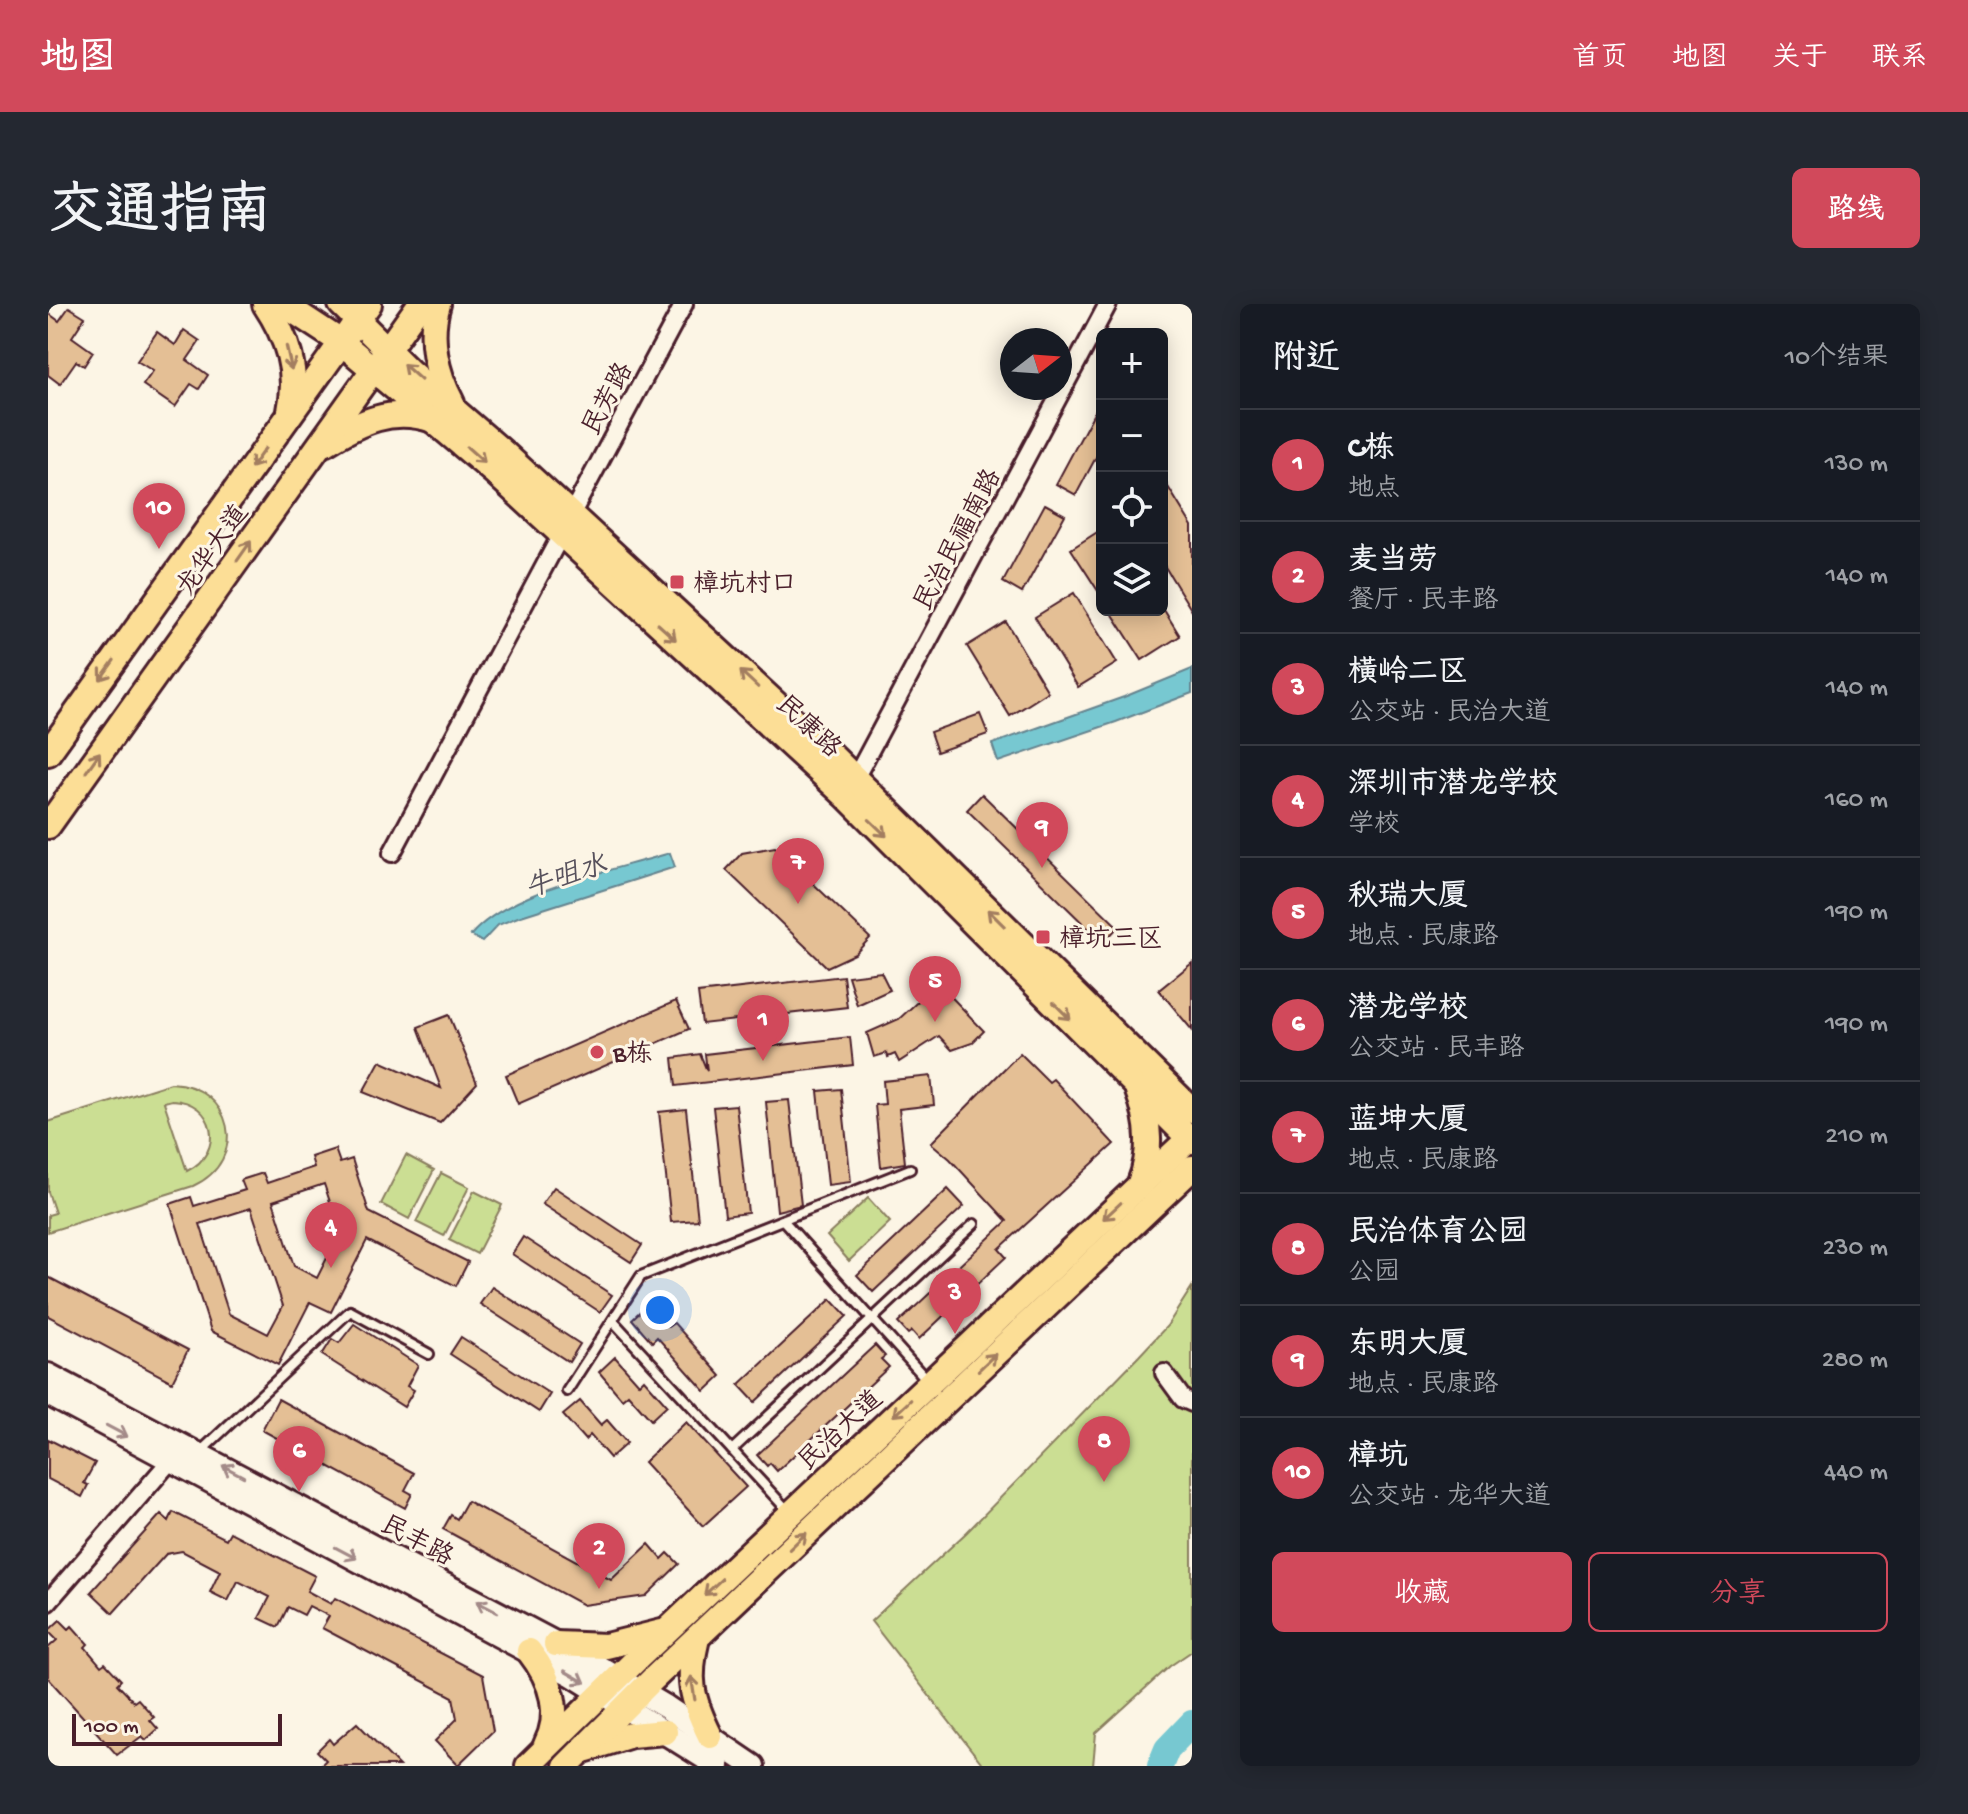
<!DOCTYPE html>
<html lang="zh">
<head>
<meta charset="utf-8">
<style>
  body { margin:0; font-family:"Gochi Hand","LXGW WenKai TC",sans-serif; background:#242831; color:#f1f3f6 }
  .controls { position:absolute; right:24px; top:24px; display:grid; overflow:hidden; border-radius:12px; box-shadow:0 4px 20px #0003 }
  .controls button { width:72px; height:72px; display:grid; place-items:center; padding:0; border:0; border-bottom:2px solid #363941; background:#171b24; color:#f1f3f6; font:40px sans-serif }
  .compass { position:absolute; left:952px; top:24px; width:72px; height:72px; border-radius:50%; background:#171b24; box-shadow:0 4px 20px #0003; rotate:73deg }
  .scale { position:absolute; left:24px; bottom:20px; width:210px; box-sizing:border-box; padding-left:8px; border:4px solid #4a1f2b; border-top:0; font-size:22px; line-height:28px; white-space:nowrap; color:#4a1f2b; -webkit-text-stroke:6px #fcf5e5; paint-order:stroke }
  .you { position:absolute; left:612px; top:1006px; width:28px; height:28px; margin:-20px; border:6px solid #fff; border-radius:50%; background:#1a73e8; box-shadow:0 0 0 12px #1a73e833 }
  .badge { display:grid; place-items:center; width:52px; height:52px; border-radius:50%; background:#d1495b; color:#fff; font-size:26px; font-weight:700 }
  .pin { position:absolute; translate:-50% -66px; filter:drop-shadow(0 2px 4px #0008) }
  .pin::after { content:''; position:absolute; top:42px; width:28px; height:24px; background:inherit; clip-path:polygon(0 0,100% 0,50% 100%) }
  .list { margin:0; padding:0; list-style:none }
  h2 { display:flex; justify-content:space-between; align-items:center; height:104px; margin:0; padding:0 32px; font-size:34px }
  h2 small { font-size:26px; font-weight:400; color:#9ea1a6 }
  .list li { display:grid; grid-template-columns:52px 1fr auto; gap:24px; align-items:center; box-sizing:border-box; height:112px; padding:0 32px; border-top:2px solid #363941 }
  .list b { display:block; font-size:30px; white-space:nowrap }
  .list p { margin:0; font-size:26px; white-space:nowrap; color:#9ea1a6 }
  .list em { font-size:26px; font-style:normal; color:#9ea1a6 }
  .actions { display:flex; gap:16px; padding:24px 32px }
  .actions a { flex:1; padding:18px 0; border:2px solid #d1495b; border-radius:12px; text-align:center; font-size:28px; color:#d1495b }
  .actions .main { background:#d1495b; color:#fff }
  .icon { flex:none; width:44px; height:44px; fill:none; stroke:currentColor; stroke-width:2; stroke-linecap:round; stroke-linejoin:round }
  .map { position:relative; flex:none; width:1144px; height:1462px; overflow:hidden; border-radius:12px }
  header { display:flex; align-items:center; gap:48px; box-sizing:border-box; height:112px; padding:0 40px; background:#d1495b; color:#fff }
  header strong { font-size:38px }
  nav { display:flex; gap:44px; margin-inline-start:auto; font-size:28px }
  .intro { display:flex; align-items:center; justify-content:space-between; box-sizing:border-box; height:192px; padding:0 48px }
  h1 { margin:0; font-size:56px }
  .button { padding:20px 36px; border-radius:12px; background:#d1495b; color:#fff; font-size:28px; font-weight:700 }
  main { display:flex; gap:48px; padding:0 48px }
  aside { flex:1; background:#171b24; border-radius:12px; box-shadow:0 4px 20px #0003 }
  .map>svg:first-child { display:block }
  .green { fill:#cbde93; stroke:#8a7e5f; stroke-width:2; fill-rule:evenodd }
  .water { fill:#77c8d1; stroke:#65848f; stroke-width:2 }
  .lines { fill:none; stroke-linecap:round; stroke-linejoin:round }
  .river { stroke:#77c8d1; stroke-width:26 }
  .building { fill:#e4bf95; stroke:#4a1f2b; stroke-width:2; fill-rule:evenodd }
  .lane-casing { stroke:#4a1f2b; stroke-width:14 }
  .street-casing { stroke:#4a1f2b; stroke-width:22 }
  .secondary-casing { stroke:#4a1f2b; stroke-width:28 }
  .primary-casing { stroke:#4a1f2b; stroke-width:30 }
  .lane { stroke:#fcf5e5; stroke-width:8 }
  .street { stroke:#fcf5e5; stroke-width:16 }
  .secondary { stroke:#fcf5e5; stroke-width:22 }
  .primary { stroke:#fcde96; stroke-width:24 }
  .oneway { stroke:#a37e60 }
  .oneway2 { stroke:#a38a88 }
  .poi-dot { fill:#d1495b; stroke:#fcf5e5; stroke-width:3 }
  .labels { text-anchor:middle; stroke-width:6; stroke-linejoin:round; paint-order:stroke }
  .street-label { font-size:26px; fill:#4a1f2b; stroke:#fcf5e5 }
  .poi-label { font-size:26px; fill:#4a1f2b; stroke:#fcf5e5; text-anchor:start }
  .water-label { font-size:28px; font-style:italic; fill:#58525d; stroke:#fcf5e5 }
</style>
</head>
<body>
<header>
<strong>地图</strong>
<nav><a>首页</a><a>地图</a><a>关于</a><a>联系</a></nav>
</header>
<div class="intro"><h1>交通指南</h1><a class="button">路线</a></div>
<main>
<div class="map">
<svg width="1144" height="1462" viewBox="0 0 1144 1462">
  <rect width="100%" height="100%" fill="#fcf5e5"/>
  <filter id="ink" filterUnits="userSpaceOnUse"><feTurbulence type="fractalNoise" baseFrequency=".0125" numOctaves="2"/><feDisplacementMap in="SourceGraphic" scale="16" xChannelSelector="R" yChannelSelector="G"/><feConvolveMatrix kernelMatrix="1 2 1 2 8 2 1 2 1" color-interpolation-filters="sRGB"/></filter>
  <g filter="url(#ink)">
    <g class="green">
      <path d="M123,779C185,782 202,856 145,882L0,928V911L7,909L0,888V818ZM124,796C167,797 178,848 139,867L116,798Z"/>
      <polygon points="358,851 386,866 361,915 333,900"/>
      <polygon points="393,869 421,883 396,932 368,918"/>
      <polygon points="426,887 454,901 429,950 401,936"/>
      <polygon points="820,894 842,918 801,957 779,932"/>
      <polygon points="1144,983 1144,1347 1122,1362 1048,1429 1045,1462 936,1462 823,1317 919,1228 1091,1052 1119,1022"/>
    </g>
    <g class="water">
      <polygon points="1144,365 1144,389 1068,418 950,458 944,440 1076,393"/>
      <path d="M622,549L627,563L470,613L450,621L434,638L423,631C463,585 564,567 622,549Z"/>
    </g>
    <g class="lines">
      <polyline class="river" points="1112,1462 1119,1445 1144,1419"/>
    </g>
    <g class="building">
      <polygon points="21,3 37,13 24,33 45,48 36,62 28,57 12,80 0,71 0,9 11,17"/>
      <polygon points="136,26 152,37 139,56 160,71 151,85 143,80 127,103 95,81 105,67 89,57 109,28 127,41"/>
      <polygon points="1054,94 1054,142 1028,191 1008,180"/>
      <polygon points="1114,173 1144,222 1144,307 1114,258"/>
      <polygon points="997,200 1017,211 974,289 955,278"/>
      <polygon points="1054,225 1054,293 1023,245"/>
      <polygon points="1026,289 1069,359 1030,383 987,313"/>
      <polygon points="1062,306 1116,306 1132,332 1094,356"/>
      <polygon points="958,318 1000,388 962,412 919,342"/>
      <polygon points="932,410 940,430 889,448 882,428"/>
      <polygon points="934,490 1070,623 1055,639 919,506"/>
      <polygon points="727,543 822,634 807,650 779,663 678,566 694,549"/>
      <polygon points="1144,659 1144,726 1111,686"/>
      <polygon points="833,668 842,686 809,701 800,672"/>
      <polygon points="795,672 799,703 654,720 650,689"/>
      <polygon points="890,679 936,727 924,739 904,746 891,732 851,758 847,750 840,753 839,749 826,753 819,729 851,715"/>
      <polygon points="628,697 641,725 470,800 458,771"/>
      <polygon points="401,711 429,779 392,819 315,788 332,757 393,784 370,723"/>
      <polygon points="802,733 805,761 628,782 625,754 652,750 659,767 657,750"/>
      <polygon points="972,749 1001,778 1005,775 1066,840 951,945 958,953 871,1035 864,1027 860,1030 850,1019 959,917 902,855 883,839"/>
      <polygon points="883,772 886,801 851,805 857,859 833,863 827,801 837,800 835,777"/>
      <polygon points="793,785 803,878 780,881 770,787"/>
      <polygon points="741,796 753,901 729,907 718,798"/>
      <polygon points="688,801 700,909 677,912 665,803"/>
      <polygon points="638,805 650,916 623,918 611,808"/>
      <path d="M287,845L292,859L304,855L321,908L420,958L408,982L319,936L283,1008L262,998L230,1061L163,1027L122,900L143,893L146,902L197,886L193,876L215,869L219,879L266,863L263,853ZM276,880L292,928L269,974L246,962L225,897ZM203,904L235,1002L220,1030L181,1010L152,920Z"/>
      <polygon points="506,883 594,941 583,958 494,900"/>
      <polygon points="900,885 916,902 825,988 809,971"/>
      <polygon points="475,933 564,991 552,1008 464,950"/>
      <polygon points="0,973 140,1046 124,1078 0,1012"/>
      <polygon points="444,983 532,1040 521,1058 432,1000"/>
      <polygon points="783,995 799,1012 707,1098 691,1081"/>
      <polygon points="600,1000 620,1023 626,1019 673,1072 657,1087 609,1033 604,1038 584,1015"/>
      <polygon points="306,1020 370,1061 359,1082 366,1086 356,1103 274,1051 284,1035 291,1039"/>
      <polygon points="413,1033 502,1090 491,1108 402,1050"/>
      <polygon points="827,1041 837,1052 833,1055 841,1063 729,1167 722,1159 719,1162 709,1151"/>
      <polygon points="567,1053 591,1080 596,1075 619,1101 603,1116 580,1090 574,1095 551,1068"/>
      <polygon points="230,1095 366,1169 357,1186 364,1190 357,1204 214,1126"/>
      <polygon points="532,1097 553,1121 559,1116 579,1139 562,1154 542,1131 537,1136 515,1111"/>
      <polygon points="638,1118 698,1183 655,1222 596,1158"/>
      <polygon points="0,1135 47,1159 36,1179 40,1181 34,1193 0,1175"/>
      <polygon points="419,1197 563,1276 601,1240 614,1255 620,1249 631,1260 598,1292 535,1301 395,1225 403,1211 409,1215"/>
      <polygon points="125,1208 178,1235 182,1228 267,1272 259,1287 283,1300 287,1294 435,1371 445,1427 410,1461 387,1437 409,1415 405,1393 274,1324 281,1312 261,1302 256,1311 240,1303 230,1323 211,1314 222,1293 190,1277 180,1297 162,1288 172,1267 134,1247 118,1250 65,1309 43,1288 113,1210 121,1217"/>
      <polygon points="12,1316 21,1325 24,1322 40,1340 37,1343 53,1362 57,1359 73,1376 69,1380 86,1398 90,1395 106,1413 102,1416 110,1425 98,1436 94,1432 69,1451 0,1374 0,1344 9,1336 0,1327"/>
      <polygon points="309,1419 351,1462 272,1462 278,1456 269,1447 281,1435 285,1440"/>
    </g>
    <g class="lines">
      <defs>
        <g id="lane">
          <polyline points="735,916 879,1076"/>
          <polyline points="565,1017 742,1209"/>
          <polyline points="519,1087 593,972 862,865"/>
          <polyline points="684,1146 926,920"/>
          <polyline points="151,1149 302,1007 381,1050"/>
        </g>
        <g id="street">
          <polyline points="523,211 636,0"/>
          <polyline points="803,482 1060,0"/>
          <polyline points="344,549 513,231"/>
          <polyline points="1116,1069 1135,1095 1144,1099"/>
          <polyline points="0,1298 123,1156"/>
        </g>
        <g id="secondary">
          <polyline points="0,1071 537,1355 618,1403 705,1462"/>
          <polyline points="0,1090 523,1370 670,1462"/>
        </g>
        <g id="primary">
          <path d="M217,0C239,33 251,67 242,107"/>
          <polyline points="235,0 293,38 445,167 798,492 1144,837"/>
          <polyline points="293,0 361,67 457,150 780,448 1144,806"/>
          <path d="M390,0C380,33 388,69 404,99"/>
          <path d="M278,139C312,118 344,102 385,116"/>
          <polyline points="0,449 321,0"/>
          <polyline points="0,522 372,0"/>
          <path d="M1090,787C1102,818 1104,849 1092,879"/>
          <path d="M649,1334C639,1375 643,1394 662,1432"/>
          <polyline points="508,1340 558,1342 614,1328"/>
          <path d="M481,1347C503,1375 515,1408 498,1441"/>
          <polyline points="539,1445 583,1431 617,1428"/>
          <polyline points="480,1462 592,1352 1144,832"/>
          <polyline points="518,1462 605,1375 1144,864"/>
        </g>
      </defs>
      <use href="#lane" class="lane-casing"/>
      <use href="#street" class="street-casing"/>
      <use href="#secondary" class="secondary-casing"/>
      <use href="#primary" class="primary-casing"/>
      <use href="#lane" class="lane"/>
      <use href="#street" class="street"/>
      <use href="#secondary" class="secondary"/>
      <use href="#primary" class="primary"/>
    </g>
    <defs><path id="oneway-shaft" d="M-6 0H5M1.5-3L5.5 0L1.5 3" fill="none" stroke-width="1.6" stroke-linecap="round" stroke-linejoin="round" transform="scale(2)"/></defs>
    <g class="oneway">
      <use href="#oneway-shaft" transform="translate(241 54) rotate(77)"/>
      <use href="#oneway-shaft" transform="translate(364 68) rotate(-138)"/>
      <use href="#oneway-shaft" transform="translate(428 151) rotate(42)"/>
      <use href="#oneway-shaft" transform="translate(210 154) rotate(126)"/>
      <use href="#oneway-shaft" transform="translate(196 247) rotate(-55)"/>
      <use href="#oneway-shaft" transform="translate(619 328) rotate(42)"/>
      <use href="#oneway-shaft" transform="translate(59 366) rotate(126)"/>
      <use href="#oneway-shaft" transform="translate(701 375) rotate(-137)"/>
      <use href="#oneway-shaft" transform="translate(45 458) rotate(-55)"/>
      <use href="#oneway-shaft" transform="translate(830 524) rotate(44)"/>
      <use href="#oneway-shaft" transform="translate(948 614) rotate(-135)"/>
      <use href="#oneway-shaft" transform="translate(1014 707) rotate(45)"/>
      <use href="#oneway-shaft" transform="translate(1064 907) rotate(137)"/>
      <use href="#oneway-shaft" transform="translate(939 1058) rotate(-44)"/>
      <use href="#oneway-shaft" transform="translate(854 1104) rotate(137)"/>
      <use href="#oneway-shaft" transform="translate(750 1237) rotate(-44)"/>
      <use href="#oneway-shaft" transform="translate(665 1283) rotate(137)"/>
      <use href="#oneway-shaft" transform="translate(645 1384) rotate(-99)"/>
    </g>
    <g class="oneway2">
      <use href="#oneway-shaft" transform="translate(69 1127) rotate(28)"/>
      <use href="#oneway-shaft" transform="translate(185 1167) rotate(-152)"/>
      <use href="#oneway-shaft" transform="translate(298 1249) rotate(28)"/>
      <use href="#oneway-shaft" transform="translate(439 1303) rotate(-152)"/>
      <use href="#oneway-shaft" transform="translate(527 1373) rotate(30)"/>
    </g>
  </g>
  <g class="poi-dot">
    <rect x="621" y="270" width="16" height="16" rx="4"/>
    <rect x="987" y="625" width="16" height="16" rx="4"/>
    <circle cx="549" cy="748" r="8"/>
  </g>
  <g class="labels">
    <g class="street-label">
      <text transform="translate(558 94) rotate(-62)" y="9">民芳路</text>
      <text transform="translate(908 235) rotate(-62)" y="9">民治民福南路</text>
      <text transform="translate(163 245) rotate(-55)" y="9">龙华大道</text>
      <text transform="translate(762 421) rotate(43)" y="9">民康路</text>
      <text transform="translate(791 1125) rotate(-43)" y="9">民治大道</text>
      <text transform="translate(370 1235) rotate(28)" y="9">民丰路</text>
    </g>
    <g class="poi-label">
      <text x="645" y="287">樟坑村口</text>
      <text x="1011" y="642">樟坑三区</text>
      <text x="565" y="757">B栋</text>
    </g>
    <g class="water-label">
      <text transform="translate(517 570) rotate(-18)" y="10">牛咀水</text>
    </g>
  </g>
</svg>
<div class="controls">
<button>+</button>
<button>−</button>
<button><svg class="icon" aria-label="locate" viewBox="0 0 24 24"><circle cx="12" cy="12" r="6"/><path d="M12 2v4M12 18v4M2 12h4M18 12h4"/></svg></button>
<button><svg class="icon" aria-label="layers" viewBox="0 0 24 24"><path d="M12 4l9 5-9 5-9-5zM3 14l9 5 9-5"/></svg></button>
</div>
<svg class="compass" viewBox="-18 -18 36 36"><path d="M0-13l5 13h-10z" fill="#e53935"/><path d="M0 13l5-13h-10z" fill="#9ea1a6"/></svg>
<div class="scale">100 m</div>
<div class="you"></div>
<div class="pin badge" style="left:715px;top:757px">1</div>
<div class="pin badge" style="left:551px;top:1285px">2</div>
<div class="pin badge" style="left:907px;top:1030px">3</div>
<div class="pin badge" style="left:283px;top:964px">4</div>
<div class="pin badge" style="left:887px;top:718px">5</div>
<div class="pin badge" style="left:251px;top:1188px">6</div>
<div class="pin badge" style="left:750px;top:600px">7</div>
<div class="pin badge" style="left:1056px;top:1178px">8</div>
<div class="pin badge" style="left:994px;top:564px">9</div>
<div class="pin badge" style="left:111px;top:245px">10</div>
</div>
<aside>
<h2>附近<small>10个结果</small></h2>
<ul class="list">
<li><span class="badge">1</span><div><b>C栋</b><p>地点</p></div><em>130 m</em></li>
<li><span class="badge">2</span><div><b>麦当劳</b><p>餐厅 · 民丰路</p></div><em>140 m</em></li>
<li><span class="badge">3</span><div><b>横岭二区</b><p>公交站 · 民治大道</p></div><em>140 m</em></li>
<li><span class="badge">4</span><div><b>深圳市潜龙学校</b><p>学校</p></div><em>160 m</em></li>
<li><span class="badge">5</span><div><b>秋瑞大厦</b><p>地点 · 民康路</p></div><em>190 m</em></li>
<li><span class="badge">6</span><div><b>潜龙学校</b><p>公交站 · 民丰路</p></div><em>190 m</em></li>
<li><span class="badge">7</span><div><b>蓝坤大厦</b><p>地点 · 民康路</p></div><em>210 m</em></li>
<li><span class="badge">8</span><div><b>民治体育公园</b><p>公园</p></div><em>230 m</em></li>
<li><span class="badge">9</span><div><b>东明大厦</b><p>地点 · 民康路</p></div><em>280 m</em></li>
<li><span class="badge">10</span><div><b>樟坑</b><p>公交站 · 龙华大道</p></div><em>440 m</em></li>
</ul>
<div class="actions"><a class="main">收藏</a><a>分享</a></div>
</aside>
</main>
</body>
</html>
